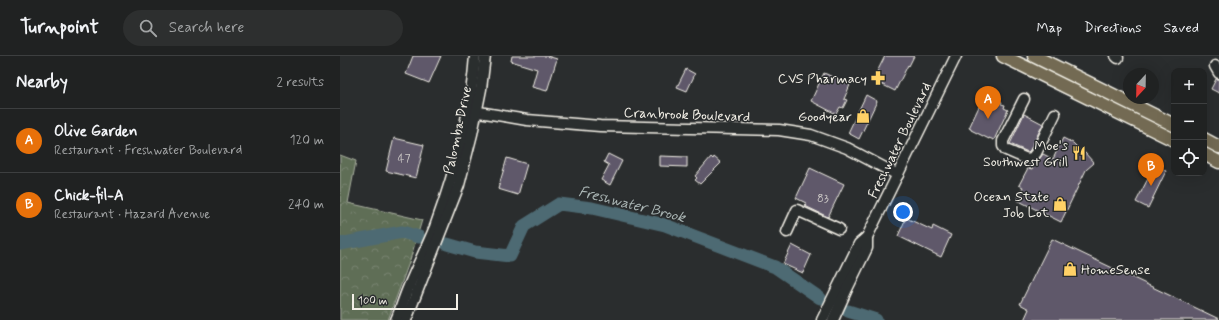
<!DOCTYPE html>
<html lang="en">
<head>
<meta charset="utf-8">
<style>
  body { margin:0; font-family:Mynerve,sans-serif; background:#2d2f2f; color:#f1f3f6 }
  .controls { position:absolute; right:12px; top:12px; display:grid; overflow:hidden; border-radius:8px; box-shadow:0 4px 16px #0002 }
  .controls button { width:36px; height:36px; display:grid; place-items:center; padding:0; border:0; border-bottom:1px solid #3d3f40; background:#202222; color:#f1f3f6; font:20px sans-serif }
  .compass { position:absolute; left:783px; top:12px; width:36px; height:36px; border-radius:50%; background:#202222; box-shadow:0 4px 16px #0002; rotate:202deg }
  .scale { position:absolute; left:12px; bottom:10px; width:106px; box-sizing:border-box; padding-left:4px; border:2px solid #f4f1e8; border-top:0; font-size:11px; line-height:14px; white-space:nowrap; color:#f4f1e8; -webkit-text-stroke:3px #2a2d2e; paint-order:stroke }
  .you { position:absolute; left:563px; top:156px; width:14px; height:14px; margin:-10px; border:3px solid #fff; border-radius:50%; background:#1a73e8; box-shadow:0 0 0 6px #1a73e833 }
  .badge { display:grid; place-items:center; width:26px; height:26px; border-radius:50%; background:#bca0f2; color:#fff; font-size:13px; font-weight:700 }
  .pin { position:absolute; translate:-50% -33px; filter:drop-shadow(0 1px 2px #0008) }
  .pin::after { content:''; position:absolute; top:21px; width:14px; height:12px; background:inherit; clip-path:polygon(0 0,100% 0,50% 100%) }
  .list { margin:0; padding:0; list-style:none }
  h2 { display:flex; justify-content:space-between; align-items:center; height:52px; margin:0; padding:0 16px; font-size:17px }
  h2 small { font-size:13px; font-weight:400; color:#a2a4a5 }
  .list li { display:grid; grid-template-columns:26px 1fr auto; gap:12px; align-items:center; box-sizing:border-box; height:64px; padding:0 16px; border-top:1px solid #3d3f40 }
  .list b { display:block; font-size:15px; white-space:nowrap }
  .list p { margin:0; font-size:13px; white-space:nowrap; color:#a2a4a5 }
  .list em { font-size:13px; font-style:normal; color:#a2a4a5 }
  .icon { flex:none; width:22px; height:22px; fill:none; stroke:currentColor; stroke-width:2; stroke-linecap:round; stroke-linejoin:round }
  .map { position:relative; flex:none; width:879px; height:264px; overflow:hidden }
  header { display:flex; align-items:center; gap:24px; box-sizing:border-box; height:56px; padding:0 20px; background:#202222; border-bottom:1px solid #3d3f40 }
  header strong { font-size:19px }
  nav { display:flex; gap:22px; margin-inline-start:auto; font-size:14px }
  .search { width:280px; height:36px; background:#2d2f2f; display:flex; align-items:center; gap:10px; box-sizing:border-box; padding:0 14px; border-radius:22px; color:#a2a4a5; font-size:15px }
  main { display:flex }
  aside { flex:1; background:#202222 }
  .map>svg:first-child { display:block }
  .forest { fill:url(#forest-crowns); stroke:#aab0a0 }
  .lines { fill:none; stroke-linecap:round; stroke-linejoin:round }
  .river { stroke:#4e6a73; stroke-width:13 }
  .building { fill:#5e586a; stroke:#f4f1e8 }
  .minor-casing { stroke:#f4f1e8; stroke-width:13 }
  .major-casing { stroke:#f4f1e8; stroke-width:15 }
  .minor { stroke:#2a2d2e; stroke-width:10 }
  .major { stroke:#736b52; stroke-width:12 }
  .labels { text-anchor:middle; stroke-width:3; stroke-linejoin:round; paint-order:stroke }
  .number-label { font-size:12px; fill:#cecbc8 }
  .poi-label { font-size:14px; fill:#f4f1e8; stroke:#2a2d2e; text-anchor:end }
  .street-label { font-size:14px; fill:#f4f1e8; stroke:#2a2d2e }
  .water-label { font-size:15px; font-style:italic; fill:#a9b4b3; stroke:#2a2d2e }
</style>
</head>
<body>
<header>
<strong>Turnpoint</strong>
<div class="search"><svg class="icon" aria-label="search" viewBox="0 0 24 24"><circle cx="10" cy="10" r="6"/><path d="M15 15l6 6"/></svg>Search here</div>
<nav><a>Map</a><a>Directions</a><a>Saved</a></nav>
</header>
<main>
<aside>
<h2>Nearby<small>2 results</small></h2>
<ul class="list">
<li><span class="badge" style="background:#e8710a">A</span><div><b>Olive Garden</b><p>Restaurant · Freshwater Boulevard</p></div><em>120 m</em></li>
<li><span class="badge" style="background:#e8710a">B</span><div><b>Chick-fil-A</b><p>Restaurant · Hazard Avenue</p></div><em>240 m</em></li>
</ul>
</aside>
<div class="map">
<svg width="879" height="264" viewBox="0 0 879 264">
  <defs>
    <pattern id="forest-crowns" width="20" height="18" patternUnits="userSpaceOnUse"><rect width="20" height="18" fill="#5f6e57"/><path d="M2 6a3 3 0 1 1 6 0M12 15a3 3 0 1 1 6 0" fill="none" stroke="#77836f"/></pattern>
  </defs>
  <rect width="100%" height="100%" fill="#2a2d2e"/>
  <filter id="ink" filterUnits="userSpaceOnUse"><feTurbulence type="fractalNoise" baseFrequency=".025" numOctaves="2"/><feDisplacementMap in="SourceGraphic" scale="8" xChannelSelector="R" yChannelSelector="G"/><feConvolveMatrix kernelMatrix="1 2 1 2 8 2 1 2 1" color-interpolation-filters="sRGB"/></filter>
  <g filter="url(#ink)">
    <polygon class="forest" points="0,99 16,105 8,147 82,164 70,204 48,264 0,264"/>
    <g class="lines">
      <g class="river">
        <polyline points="0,188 62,176 79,181"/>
        <polyline points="107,188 135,196 170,200 184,170 219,148 252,152 325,169 435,211 480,242"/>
        <polyline points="508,255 536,264"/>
      </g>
    </g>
    <g class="building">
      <polygon points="73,0 101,0 89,27 66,18"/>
      <polygon points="172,0 207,0 217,3 207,35 192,31 197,13 171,5"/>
      <polygon points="545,0 574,0 569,10 568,9 555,35 533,24"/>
      <polygon points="346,13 355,18 347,35 337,31"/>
      <polygon points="484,17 510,29 504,43 507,44 503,52 500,51 496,58 471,45"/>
      <polygon points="876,23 879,23 879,37 871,33"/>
      <polygon points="526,39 537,45 519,83 508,77"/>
      <polygon points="643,42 647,44 649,42 652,43 653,42 662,46 661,48 665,49 664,52 668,54 654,84 649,82 649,83 631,74 631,73 629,72"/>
      <polygon points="684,58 703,68 690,94 688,96 670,88"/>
      <polygon points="54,82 84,89 76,122 46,115"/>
      <polygon points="723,82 733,87 737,91 736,93 745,97 754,107 746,114 721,166 677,144 683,131 679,129 688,112 692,113 694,108 697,106 703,98 713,103"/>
      <polygon points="268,98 282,105 270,129 261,124 269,109 264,106"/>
      <polygon points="320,100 347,101 347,111 320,110"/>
      <polygon points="371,101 373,103 374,101 381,107 360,128 355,124 357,122 355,120"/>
      <polygon points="167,102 187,108 178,139 158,133"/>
      <polygon points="815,109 826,115 808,152 796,146"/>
      <polygon points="470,112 504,128 488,161 465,150 466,147 456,142"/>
      <polygon points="566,162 592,174 593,170 611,179 601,201 558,180"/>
      <polygon points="712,183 879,263 879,264 684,264 689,253 680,248"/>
      <polygon points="452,189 471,199 463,217 443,208"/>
    </g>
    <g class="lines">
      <defs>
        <g id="minor">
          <polyline points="776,0 778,2"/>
          <polyline points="875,10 879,17"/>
          <polyline points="684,43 663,85 663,90 666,94 687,103 692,102 696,97 715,58"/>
          <polyline points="127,54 187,64 260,70 439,74 471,79 507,92 558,119"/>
          <polyline points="447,176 457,154 499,173"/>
          <path d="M56,264C61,253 64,241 69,230C77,210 87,191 95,171C115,116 131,58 135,0"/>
          <polyline points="66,264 119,129 132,78 141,33 145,0"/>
          <polyline points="482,264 519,188 527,181 616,0"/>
          <polyline points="493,264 507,233 527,192 527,181"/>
        </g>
        <g id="major">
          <polyline points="663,0 834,84"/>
          <polyline points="694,0 834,69"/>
          <polyline points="864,83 879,91"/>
          <polyline points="864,98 879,106"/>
        </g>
      </defs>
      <use href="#minor" class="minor-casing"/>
      <use href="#major" class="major-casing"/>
      <use href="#minor" class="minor"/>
      <use href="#major" class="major"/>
    </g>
  </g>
  <defs>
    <symbol id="pharmacy-bare" viewBox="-9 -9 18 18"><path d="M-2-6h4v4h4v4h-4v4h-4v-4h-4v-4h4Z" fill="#ffd166" stroke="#2a2d2e" stroke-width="2.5" paint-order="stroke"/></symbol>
    <symbol id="shop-bare" viewBox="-9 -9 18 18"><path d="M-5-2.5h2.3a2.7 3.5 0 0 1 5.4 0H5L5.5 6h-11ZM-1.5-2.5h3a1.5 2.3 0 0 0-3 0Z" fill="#ffd166" stroke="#2a2d2e" stroke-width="2.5" paint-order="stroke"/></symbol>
    <symbol id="restaurant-bare" viewBox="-9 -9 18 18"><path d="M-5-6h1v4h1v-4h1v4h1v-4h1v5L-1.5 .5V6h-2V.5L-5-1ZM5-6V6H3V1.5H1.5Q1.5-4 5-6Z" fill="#ffd166" stroke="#2a2d2e" stroke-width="2.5" paint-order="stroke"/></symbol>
  </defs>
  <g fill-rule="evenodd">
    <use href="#pharmacy-bare" x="528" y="12" width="20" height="20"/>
    <use href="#shop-bare" x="513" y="50" width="20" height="20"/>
    <use href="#restaurant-bare" x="729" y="87" width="20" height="20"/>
    <use href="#shop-bare" x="710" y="138" width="20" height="20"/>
    <use href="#shop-bare" x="720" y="203" width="20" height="20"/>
  </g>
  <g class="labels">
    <g class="number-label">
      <text x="64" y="106">47</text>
      <text x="483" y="146">83</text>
    </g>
    <g class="poi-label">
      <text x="527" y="27">CVS Pharmacy</text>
      <text x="512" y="65">Goodyear</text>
      <text x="728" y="94">Moe's<tspan x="728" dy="16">Southwest Grill</tspan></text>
      <text x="709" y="145">Ocean State<tspan x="709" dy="16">Job Lot</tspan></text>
      <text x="741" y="218" text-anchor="start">HomeSense</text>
    </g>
    <g class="street-label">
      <text transform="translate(347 58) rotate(2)" y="5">Cranbrook Boulevard</text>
      <text transform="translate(117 74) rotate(-78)" y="5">Palomba Drive</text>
      <text transform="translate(559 84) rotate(-64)" y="5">Freshwater Boulevard</text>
    </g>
    <g class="water-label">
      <text transform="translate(292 148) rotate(14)" y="5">Freshwater Brook</text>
    </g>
  </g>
</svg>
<div class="controls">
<button>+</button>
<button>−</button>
<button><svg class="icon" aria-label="locate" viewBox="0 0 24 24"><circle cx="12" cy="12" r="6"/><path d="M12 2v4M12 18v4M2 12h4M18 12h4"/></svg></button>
</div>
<svg class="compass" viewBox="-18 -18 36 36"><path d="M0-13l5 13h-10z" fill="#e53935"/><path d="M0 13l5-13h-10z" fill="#a2a4a5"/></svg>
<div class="scale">100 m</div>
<div class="you"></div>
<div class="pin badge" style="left:648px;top:63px;background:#e8710a">A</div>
<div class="pin badge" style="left:811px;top:130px;background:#e8710a">B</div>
</div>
</main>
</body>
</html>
